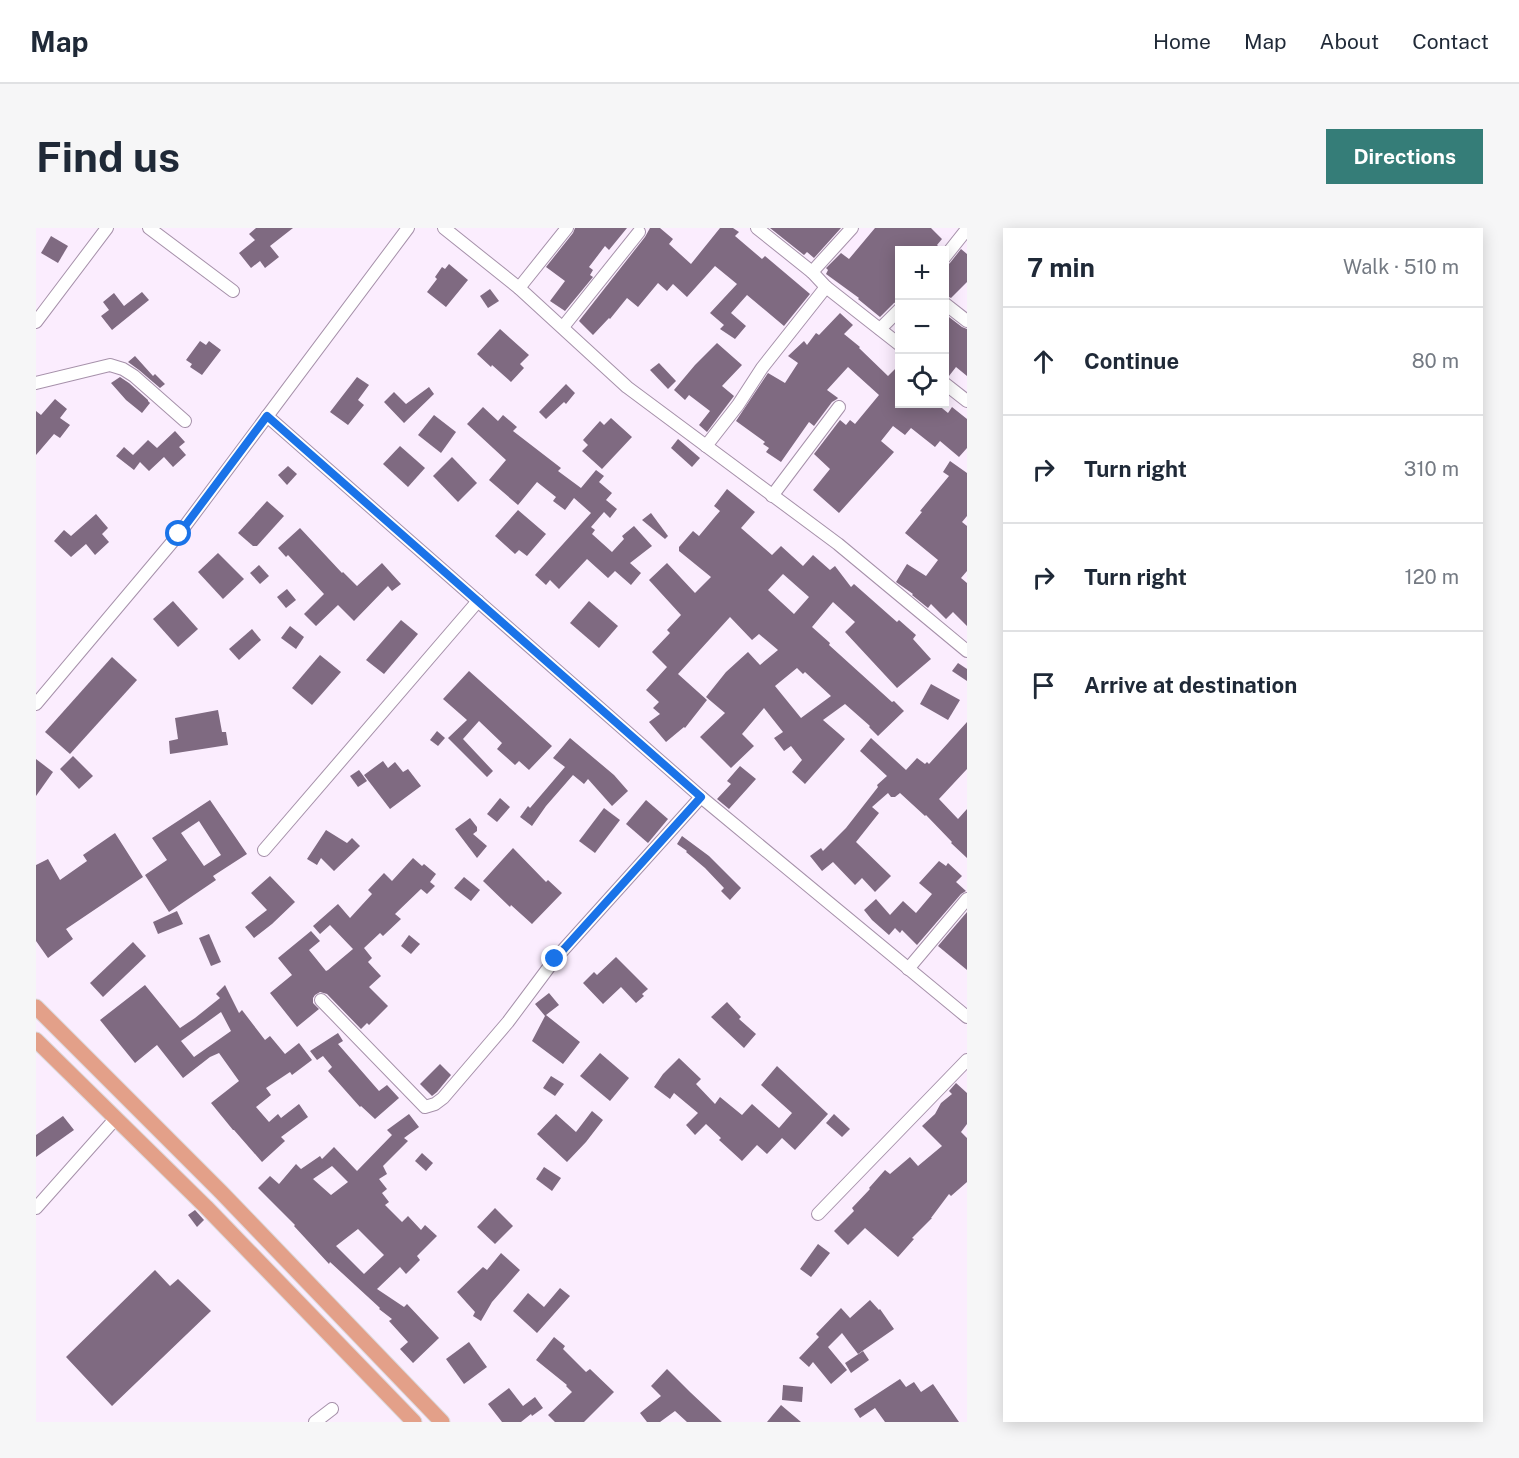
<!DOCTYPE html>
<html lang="en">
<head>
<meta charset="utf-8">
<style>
  body { margin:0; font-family:"Public Sans",sans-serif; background:#f6f6f7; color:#1f2937 }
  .controls { position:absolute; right:18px; top:18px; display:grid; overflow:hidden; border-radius:0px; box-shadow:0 3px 15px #0003 }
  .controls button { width:54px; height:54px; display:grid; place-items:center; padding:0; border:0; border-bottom:2px solid #e0e1e3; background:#fff; color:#1f2937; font:30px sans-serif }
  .stop { position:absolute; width:18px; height:18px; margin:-14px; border:4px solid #1a73e8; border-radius:50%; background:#fff }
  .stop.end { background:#1a73e8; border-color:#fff; box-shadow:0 2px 6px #0008 }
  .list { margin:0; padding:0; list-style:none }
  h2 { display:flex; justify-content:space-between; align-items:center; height:78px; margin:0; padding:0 24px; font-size:26px }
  h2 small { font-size:20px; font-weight:400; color:#747a83 }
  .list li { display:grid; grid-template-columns:39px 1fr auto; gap:18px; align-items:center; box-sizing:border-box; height:108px; padding:0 24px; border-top:2px solid #e0e1e3 }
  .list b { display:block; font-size:22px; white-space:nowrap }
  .list em { font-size:20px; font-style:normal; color:#747a83 }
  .icon { flex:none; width:33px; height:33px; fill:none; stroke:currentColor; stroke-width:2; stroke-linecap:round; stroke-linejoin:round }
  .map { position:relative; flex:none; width:931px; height:1194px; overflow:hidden; border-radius:0px }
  header { display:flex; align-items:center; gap:36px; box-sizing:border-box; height:84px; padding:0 30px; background:#fff; border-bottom:2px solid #e0e1e3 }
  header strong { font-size:28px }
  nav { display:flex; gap:33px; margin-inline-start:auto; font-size:21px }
  .intro { display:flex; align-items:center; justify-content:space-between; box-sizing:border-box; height:144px; padding:0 36px }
  h1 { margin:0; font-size:42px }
  .button { padding:15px 27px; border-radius:0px; background:#357d78; color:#fff; font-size:21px; font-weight:700 }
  main { display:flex; gap:36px; padding:0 36px }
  aside { flex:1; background:#fff; border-radius:0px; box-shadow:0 3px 15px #0003 }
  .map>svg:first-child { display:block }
  .building { fill:#7f6a81; fill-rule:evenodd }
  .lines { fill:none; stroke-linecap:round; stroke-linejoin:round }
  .minor-casing { stroke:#a691aa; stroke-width:14 }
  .major-casing { stroke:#dbdadc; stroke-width:17 }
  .minor { stroke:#fff; stroke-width:12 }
  .major { stroke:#e3a089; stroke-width:15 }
  .route { stroke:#1a73e8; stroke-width:8 }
</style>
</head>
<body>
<header>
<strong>Map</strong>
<nav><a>Home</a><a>Map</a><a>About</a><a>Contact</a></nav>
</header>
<div class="intro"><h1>Find us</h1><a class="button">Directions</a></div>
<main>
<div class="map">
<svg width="931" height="1194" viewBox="0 0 931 1194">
  <rect width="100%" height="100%" fill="#fbedfe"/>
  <g class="building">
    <polygon points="220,0 257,0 234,18 243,29 229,40 224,33 215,40 203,25 219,12 213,6"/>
    <polygon points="539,0 591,0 573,22 569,18 553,39 557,42 554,47 557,49 529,83 514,73 529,53 510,39 537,5"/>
    <polygon points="614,0 624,0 637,11 633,16 655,36 684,0 697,0 703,4 699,8 726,31 729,28 774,66 748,98 711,67 695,85 710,98 699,111 684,101 688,97 674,85 701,56 679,38 651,69 637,56 631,63 622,55 602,79 591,70 574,91 573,90 557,107 543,93 609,9"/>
    <polygon points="734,0 805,0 778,30 771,24 768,27"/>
    <polygon points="839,0 895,0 906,11 901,17 905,21 903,22 864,22 864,73 858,75 844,89 822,71 823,70 790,46 792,42 790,40 805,25 813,31"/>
    <polygon points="15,8 32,18 22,35 5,25"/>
    <polygon points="925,21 931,26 931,54 915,70 909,67 909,39 914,35"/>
    <polygon points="413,36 432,52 410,79 391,64 401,51 399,49 406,39 409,41"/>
    <polygon points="454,61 463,73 452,80 444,68"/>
    <polygon points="106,64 113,72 76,102 65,88 73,82 67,74 78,65 88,78"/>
    <polygon points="804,85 817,97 808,106 824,119 823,120 852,148 864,136 864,176 901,176 912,185 916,179 931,191 931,220 923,229 904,213 899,219 875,200 869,207 857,198 845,213 858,224 803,285 777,262 794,241 778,226 804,192 810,197 814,192 819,196 843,167 812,139 791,162 802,170 801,171 796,174 778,198 773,194 745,234 730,224 733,220 727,216 729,214 700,193 732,145 749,155 762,135 752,128 768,113 771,117 780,105 783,107"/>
    <polygon points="909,86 926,99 931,101 931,148 920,139 913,148 909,147"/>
    <polygon points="464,101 493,127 484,136 488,140 475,154 456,137 455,139 441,126"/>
    <polygon points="164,113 170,117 173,113 185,122 166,147 154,139 156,136 150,132"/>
    <polygon points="681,115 706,137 686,158 698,168 671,204 663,197 674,183 653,167 649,172 638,162 659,137"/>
    <polygon points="99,128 117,148 119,146 129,156 124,160 103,142 92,134"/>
    <polygon points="623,135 640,153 632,161 614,142"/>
    <polygon points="84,149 93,155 112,172 112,173 114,175 106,185 90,172 75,155"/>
    <polygon points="321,149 333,157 322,172 328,177 312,197 294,184"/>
    <polygon points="530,156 539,165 530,176 528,174 510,191 503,184"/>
    <polygon points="393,159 398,166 368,195 348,174 358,164 370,176"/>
    <polygon points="19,171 31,181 24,190 34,197 24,210 18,206 0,227 0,183 5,187"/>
    <polygon points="447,179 462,193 467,187 481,199 477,203 525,240 522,243 545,260 560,242 568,248 563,254 576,265 570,272 581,281 574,290 568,284 555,299 559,302 556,306 576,324 588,311 586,308 598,298 616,318 594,335 605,345 595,357 579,343 572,350 551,331 523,361 514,352 510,357 499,347 555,285 538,270 529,282 517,273 520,269 501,254 482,277 453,252 470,232 431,196"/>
    <polygon points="398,187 420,204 405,225 382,207"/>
    <polygon points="575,190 596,209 566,241 546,223 552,217 547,212 564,193 568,197"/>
    <polygon points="139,203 149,214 143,219 150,227 137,239 128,229 113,243 104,234 98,242 80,228 88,219 97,227 112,212 121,220"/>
    <polygon points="642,211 664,230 656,239 635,220"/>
    <polygon points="364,218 389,240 372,259 347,236"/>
    <polygon points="416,229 441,255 422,274 397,248"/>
    <polygon points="914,233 931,245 931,288 926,294 931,298 931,343 925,350 931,355 931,398 917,384 910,391 895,376 892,380 876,367 877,366 860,354 871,336 890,348 902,332 869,305 886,284 884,283 913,248 907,244"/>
    <polygon points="252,238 261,246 251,257 242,247"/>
    <path d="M691,261L719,284L705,300L736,327L745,318L767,338L777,327L794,342L799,338L815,359L818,356L861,394L863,392L880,407L877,411L895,431L861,460L809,404L819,394L797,374L776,399L794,415L793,417L856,474L858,473L868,483L842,508L833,499L834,498L809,476L787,492L809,511L769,556L756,544L766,532L755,518L748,523L738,510L747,504L728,480L706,506L718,518L695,540L664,509L689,485L670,469L690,444L712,424L724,437L742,422L723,406L716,412L694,389L642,446L671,472L649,500L648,499L630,514L613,494L624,486L617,480L623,474L610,462L631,439L616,424L634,405L631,402L645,387L613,352L631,335L659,365L675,349L643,323V319L657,303L663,308L678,290L684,283L678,278ZM747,346L773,369L758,386L732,362ZM761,440L767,446L769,444L795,468L765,490L739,458Z"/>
    <polygon points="231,273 248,288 221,318 217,318 202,305"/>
    <polygon points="482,282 510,306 491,328 483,322 479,326 459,308"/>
    <polygon points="615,285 632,308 629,311 606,292"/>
    <polygon points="60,286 72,300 66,306 73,314 59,327 50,316 35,329 18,313 28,302 35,308"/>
    <polygon points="264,300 306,345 307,344 321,358 346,335 365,356 356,363 352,358 318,393 302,377 280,398 268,386 288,366 252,327 250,329 242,320"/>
    <polygon points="182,325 208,351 187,371 162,344"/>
    <polygon points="223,337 233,348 224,356 214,345"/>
    <polygon points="251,361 260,372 250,380 241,369"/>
    <polygon points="137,373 162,401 142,419 117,391"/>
    <polygon points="553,373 582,398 563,420 534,395"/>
    <polygon points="365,392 382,406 348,446 330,432"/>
    <polygon points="254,398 268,409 260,421 245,410"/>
    <polygon points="216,401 225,412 203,432 193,421"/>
    <polygon points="284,427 305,444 276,477 256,460"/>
    <polygon points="76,429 101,452 34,526 9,504"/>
    <polygon points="922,435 931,441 931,453 916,443"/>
    <polygon points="433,443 516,518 493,542 483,533 479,537 461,521 466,515 443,493 427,511 457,543 451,549 412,510 431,492 407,471"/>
    <polygon points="895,456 924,472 912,492 884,476"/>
    <polygon points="182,482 186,504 190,504 192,517 134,526 133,513 142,511 139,490"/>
    <polygon points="931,494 931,541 903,571 922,591 931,581 931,630 915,615 916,614 890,587 889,588 864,565 859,569 855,569 852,565 836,579 843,585 820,614 855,648 839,664 826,650 819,657 797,634 786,643 774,628 785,620 787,623 810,600 842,559 841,557 851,548 824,523 835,510 870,542 881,530 889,536 891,534 893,536"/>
    <polygon points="401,503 409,510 402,518 394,512"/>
    <polygon points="534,510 578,547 592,563 576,578 552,551 548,556 537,547 510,578 496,598 484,589 492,578 494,580 529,539 517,530"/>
    <polygon points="37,528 57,548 43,561 24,541"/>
    <polygon points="0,531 17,544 0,568"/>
    <polygon points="347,533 352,540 359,534 367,544 372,541 385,558 354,581 328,547"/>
    <polygon points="704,538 720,551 693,581 681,571 695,556 691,553"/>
    <polygon points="323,542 331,553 322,559 314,548"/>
    <polygon points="464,570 474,579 461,594 451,586"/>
    <path d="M174,572L211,626L177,648L180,652L133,684L109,647L131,632L116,610ZM163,593L185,627L168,638L145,605Z"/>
    <polygon points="610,572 632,591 612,615 590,596"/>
    <polygon points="568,580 584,592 559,625 543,613"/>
    <polygon points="434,590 441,599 441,603 437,606 451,618 441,630 419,601"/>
    <polygon points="290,602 311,615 316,610 324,618 298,643 285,630 281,637 271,631"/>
    <polygon points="79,605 107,649 30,701 37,711 12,730 0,713 0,637 12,631 24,652 51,633 47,627"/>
    <polygon points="646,608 673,628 705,660 694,672 685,663 688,660 669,640 650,624 651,623 641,616"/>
    <polygon points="477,620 510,654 512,652 526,665 496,696 475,677 474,679 447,653"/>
    <polygon points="377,630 386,638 388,636 400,646 394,654 399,658 391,666 385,661 359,686 365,691 347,708 344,705 328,720 336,730 332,734 345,748 333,759 352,778 333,797 331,795 325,801 291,766 284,764 279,767 277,770 277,775 283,781 261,799 234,765 256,747 242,730 275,703 284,713 273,722 290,743 292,742 317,721 294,697 284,706 277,698 302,676 314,690 336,666 332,662 348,645 356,653"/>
    <polygon points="903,633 910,638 912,635 926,648 920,654 930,663 925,666 881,717 866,702 864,705 859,700 853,707 836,692 828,682 840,671 854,687 867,673 880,685 896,666 883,655"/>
    <polygon points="234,648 259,674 236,696 218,710 209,699 231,682 215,665"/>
    <polygon points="428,649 444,662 435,673 418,660"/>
    <polygon points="141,683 147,696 122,706 117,694"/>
    <polygon points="931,684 931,742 902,718"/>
    <polygon points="173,706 185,734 175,738 163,710"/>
    <polygon points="373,707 384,716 375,726 365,718"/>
    <polygon points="97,714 110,728 67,769 54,755"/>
    <polygon points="580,729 612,761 606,766 608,768 600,775 585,759 567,776 547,755 558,744 561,747"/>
    <path d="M109,757L144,800L159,790L184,770L180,766L189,757L203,785L206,782L229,812L234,808L249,826L263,815L276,832L256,847L254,844L230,860L235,867L220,879L233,894L242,886L245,890L263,876L272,889L245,909L249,913L226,934L198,902H197L175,875L203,853L183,825L174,829L147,850L121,817L99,835L64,792ZM185,784L195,803L158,829L145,813Z"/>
    <polygon points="513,765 523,777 510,787 544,814 527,836 496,813 509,788 499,776"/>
    <polygon points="691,774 705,789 703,791 720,806 708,820 675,789"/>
    <polygon points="302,805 307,813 302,816 343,863 351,857 363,870 339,891 325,878 324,879 292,843 296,839 287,828 281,832 274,823"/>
    <polygon points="564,825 593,850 574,873 544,848"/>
    <polygon points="643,830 665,851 660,856 679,876 684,869 706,887 716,876 743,900 756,885 725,857 741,838 792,886 759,922 746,910 731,926 721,917 706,933 683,912 685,910 670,896 659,907 650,897 662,885 638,865 634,871 618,859 627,846"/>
    <polygon points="404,836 415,847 401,864 396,868 384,856"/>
    <polygon points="515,848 528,856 519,868 507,860"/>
    <polygon points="920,855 931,865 931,896 925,904 931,910 931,954 915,968 913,966 895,990 896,990 876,1010 878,1011 862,1029 829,1000 812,1017 798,1003 818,983 816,980 834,961 833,960 849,942 854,946 874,929 882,938 906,918 886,898 899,886 905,875 916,866 913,863"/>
    <polygon points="556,883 567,892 550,914 531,934 501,906 520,886 540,904"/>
    <path d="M373,886L383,899L368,910L372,913L347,938L351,946L343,951L351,961L346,965L353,974L349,977L366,994L372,988L385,1002L389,997L401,1008L381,1028L384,1032L370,1046L364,1039L341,1061L368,1079L371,1076L403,1110L377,1135L364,1121L372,1114L353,1093L356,1091L343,1081L344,1080L294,1034L293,1036L258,998L259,997L222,960L234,948L243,956L260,936L265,941L284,928L286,931L298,919L321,943L356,907L351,902ZM296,938L312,954L295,967L277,951ZM322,1001L348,1027L328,1046L300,1018Z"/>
    <polygon points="798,886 814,901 806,909 790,895"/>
    <polygon points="27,888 38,902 0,929 0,907"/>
    <polygon points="386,925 397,935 390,943 379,933"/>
    <polygon points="508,939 525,950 516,963 500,951"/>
    <polygon points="459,980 477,998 459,1016 441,999"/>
    <polygon points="159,982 168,992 161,999 152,987"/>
    <polygon points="782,1016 794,1025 775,1049 764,1041"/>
    <polygon points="465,1025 484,1042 456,1074 445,1093 437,1088 439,1084 421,1064 447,1039 451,1042"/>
    <polygon points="119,1042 134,1058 142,1051 175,1083 76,1178 30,1129"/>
    <polygon points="524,1060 534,1068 501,1105 477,1083 492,1065 508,1079"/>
    <polygon points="834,1072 843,1082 844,1081 858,1101 822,1126 806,1105 792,1119 811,1142 795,1156 777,1134 773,1139 763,1130 783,1109 780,1106 805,1080 814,1090"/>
    <polygon points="518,1109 529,1118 527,1121 550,1144 554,1141 578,1164 548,1194 519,1194 512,1187 536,1164 530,1158 531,1157 500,1132"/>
    <polygon points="433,1114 451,1139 428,1156 410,1131"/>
    <polygon points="827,1123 833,1132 815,1145 809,1135"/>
    <polygon points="631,1141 654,1164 686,1194 651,1194 639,1183 624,1194 611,1194 604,1185 625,1168 615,1158"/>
    <polygon points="864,1151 870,1159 878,1154 885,1164 897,1156 923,1194 849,1194 839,1180 824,1190 818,1181"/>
    <polygon points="747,1157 767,1159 766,1174 746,1172"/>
    <polygon points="473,1160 487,1178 499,1169 507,1180 496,1188 495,1186 485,1194 466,1194 452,1176"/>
    <polygon points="745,1177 765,1194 731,1194"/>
  </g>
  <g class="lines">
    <defs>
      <g id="minor">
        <polyline points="113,0 197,63"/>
        <polyline points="408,0 483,60 591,159 802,316 931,423"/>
        <polyline points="721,0 776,44 790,59 864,117"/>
        <polyline points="908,30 931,1"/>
        <polyline points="776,44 816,0"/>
        <polyline points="483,60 531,0"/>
        <polyline points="908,75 931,93"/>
        <polyline points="0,94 71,0"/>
        <polyline points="527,99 603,4"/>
        <polyline points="844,101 864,81"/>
        <polyline points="0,155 74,137 87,141 98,148 149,193"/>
        <polyline points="908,155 931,173"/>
        <polyline points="231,188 665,569 931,789"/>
        <polyline points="670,218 702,177 726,140 790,59"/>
        <polyline points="736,268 803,179"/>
        <polyline points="0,476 143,306 372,0"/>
        <polyline points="228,622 442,373"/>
        <polyline points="872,741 931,671"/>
        <polyline points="285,772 389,879 399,876 407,870 472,794 519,731 665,569"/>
        <polyline points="0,980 80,890"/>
        <polyline points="782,986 931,832"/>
        <polyline points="279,1194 296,1181"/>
      </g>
      <g id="major">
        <polyline points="0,779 185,964 406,1194"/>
        <polyline points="0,812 170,979 378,1194"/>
      </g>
    </defs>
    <use href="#minor" class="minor-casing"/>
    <use href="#major" class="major-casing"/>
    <use href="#minor" class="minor"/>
    <use href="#major" class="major"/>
  </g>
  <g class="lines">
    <polyline class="route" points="143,306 231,188 665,569 519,731"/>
  </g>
</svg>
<div class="controls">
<button>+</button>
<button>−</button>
<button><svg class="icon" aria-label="locate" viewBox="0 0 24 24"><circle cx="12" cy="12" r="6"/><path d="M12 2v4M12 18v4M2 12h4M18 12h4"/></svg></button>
</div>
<div class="stop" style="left:143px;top:306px"></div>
<div class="stop end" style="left:519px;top:731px"></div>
</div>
<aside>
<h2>7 min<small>Walk · 510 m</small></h2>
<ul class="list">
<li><svg class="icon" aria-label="ahead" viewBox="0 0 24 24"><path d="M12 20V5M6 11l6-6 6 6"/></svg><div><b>Continue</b></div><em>80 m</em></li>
<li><svg class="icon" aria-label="right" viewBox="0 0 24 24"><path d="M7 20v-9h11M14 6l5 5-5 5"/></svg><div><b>Turn right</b></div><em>310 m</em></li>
<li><svg class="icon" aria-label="right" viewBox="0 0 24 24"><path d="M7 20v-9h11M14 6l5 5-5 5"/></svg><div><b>Turn right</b></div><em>120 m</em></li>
<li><svg class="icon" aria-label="arrive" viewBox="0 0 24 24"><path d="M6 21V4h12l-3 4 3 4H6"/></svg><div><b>Arrive at destination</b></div></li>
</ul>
</aside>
</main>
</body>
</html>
